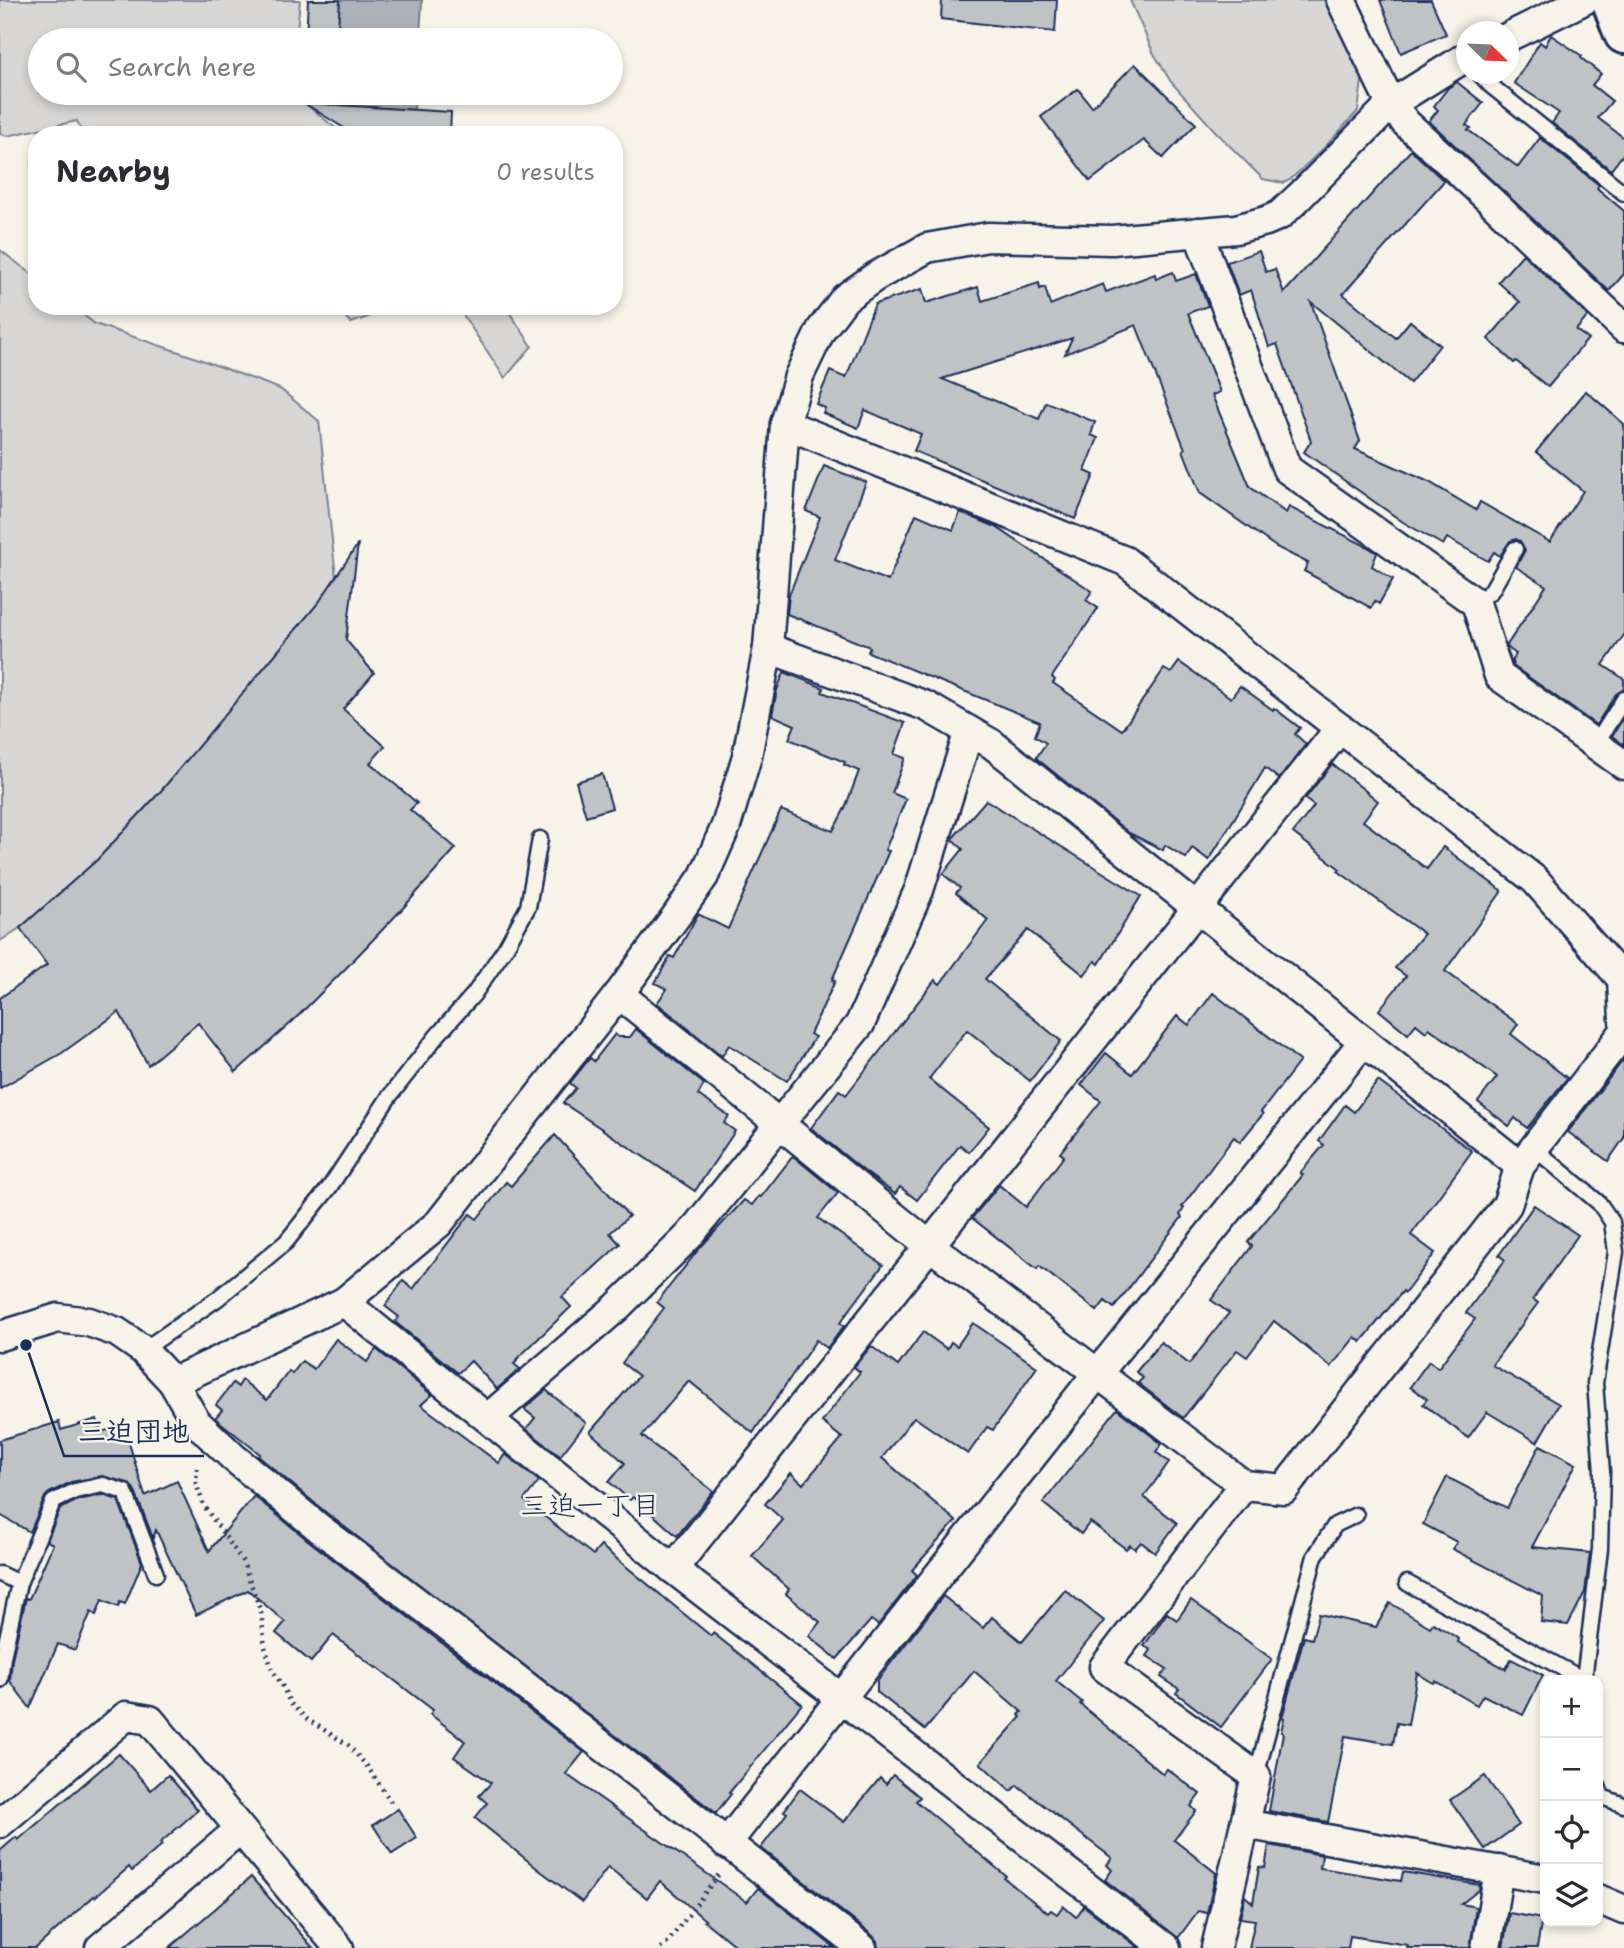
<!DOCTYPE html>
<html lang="en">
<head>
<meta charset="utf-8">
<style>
  body { margin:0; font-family:"Shantell Sans","Klee One",sans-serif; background:#f7f7f7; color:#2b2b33 }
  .controls { position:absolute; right:21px; bottom:21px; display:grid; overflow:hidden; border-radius:14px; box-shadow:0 4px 10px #0003 }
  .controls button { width:63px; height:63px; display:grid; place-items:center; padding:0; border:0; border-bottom:2px solid #e1e1e2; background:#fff; color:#2b2b33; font:35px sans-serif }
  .compass { position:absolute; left:1456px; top:21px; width:63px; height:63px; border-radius:50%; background:#fff; box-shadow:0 4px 10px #0003; rotate:113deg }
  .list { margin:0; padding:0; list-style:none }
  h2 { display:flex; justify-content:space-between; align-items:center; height:91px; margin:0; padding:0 28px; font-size:30px }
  h2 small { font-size:23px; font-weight:400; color:#7c7c81 }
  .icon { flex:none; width:38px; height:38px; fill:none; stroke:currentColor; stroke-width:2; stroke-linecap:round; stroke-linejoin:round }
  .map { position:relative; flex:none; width:1624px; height:1948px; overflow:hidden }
  .search { position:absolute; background:#fff; box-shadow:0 4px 10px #0003; left:28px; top:28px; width:595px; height:77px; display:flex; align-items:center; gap:18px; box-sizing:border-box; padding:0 24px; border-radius:38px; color:#7c7c81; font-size:26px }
  .panel { position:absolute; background:#fff; box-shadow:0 4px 10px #0003; left:28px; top:126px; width:595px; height:189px; border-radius:28px }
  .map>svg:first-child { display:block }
  .green { fill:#d7d6d4; stroke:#798299; stroke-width:2 }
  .water { fill:#acb0b9; stroke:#727c95; stroke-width:2 }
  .building { fill:#c0c3c5; stroke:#1b2f5e; stroke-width:2 }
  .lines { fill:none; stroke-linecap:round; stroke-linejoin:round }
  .lane-casing { stroke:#1b2f5e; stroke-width:19 }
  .street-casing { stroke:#1b2f5e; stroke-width:33 }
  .secondary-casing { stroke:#1b2f5e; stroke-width:44 }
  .path { stroke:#1b2f5e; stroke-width:4.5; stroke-dasharray:2 5; stroke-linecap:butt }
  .lane { stroke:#f7f3e8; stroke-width:14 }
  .street { stroke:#f7f3e8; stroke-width:28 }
  .secondary { stroke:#f7f3e8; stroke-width:38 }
  .labels { text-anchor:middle; stroke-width:5; stroke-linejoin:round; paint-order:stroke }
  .neighbourhood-label { font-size:28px; fill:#1b2f5e; stroke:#f7f3e8 }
  .leader { fill:none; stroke:#1b2f5e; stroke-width:2.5 }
  .callout-dot { fill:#1b2f5e; stroke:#f7f3e8; stroke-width:2.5 }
  .callout-label { font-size:28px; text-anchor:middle; font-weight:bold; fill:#1b2f5e; stroke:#f7f3e8; stroke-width:5; stroke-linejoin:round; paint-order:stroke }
</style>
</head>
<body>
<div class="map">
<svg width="1624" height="1948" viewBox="0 0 1624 1948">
  <rect width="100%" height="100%" fill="#f7f3e8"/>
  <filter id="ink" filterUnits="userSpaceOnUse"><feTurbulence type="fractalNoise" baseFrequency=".0143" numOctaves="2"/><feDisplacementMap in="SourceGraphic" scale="14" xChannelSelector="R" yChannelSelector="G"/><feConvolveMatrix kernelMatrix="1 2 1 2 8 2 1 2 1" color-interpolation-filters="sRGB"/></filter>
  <g filter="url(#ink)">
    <g class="green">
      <polygon points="0,0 300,0 296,40 40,40 40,93 292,93 344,135 83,135 77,121 7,136 0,134"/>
      <polygon points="1130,0 1333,0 1364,66 1358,111 1324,148 1290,180 1283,183 1263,179 1217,133 1171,82 1153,52"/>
      <polygon points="0,250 37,278 37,306 72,306 95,324 191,356 280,389 319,421 336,577 319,602 161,791 97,860 20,928 0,941"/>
      <polygon points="335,306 387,306 385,311 351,323"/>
      <polygon points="452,306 505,306 532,346 505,378 463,315"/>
    </g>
    <g class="water">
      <polygon points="340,0 422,0 420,40 337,40"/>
      <polygon points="343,93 415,93 414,110 342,106"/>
    </g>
    <g class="building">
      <polygon points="308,0 340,0 337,40 306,40"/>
      <polygon points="942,0 1057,0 1055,32 941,19"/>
      <polygon points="1380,0 1431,0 1446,34 1401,53"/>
      <polygon points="1551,35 1582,56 1581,58 1601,74 1592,85 1612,101 1598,118 1624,138 1624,153 1611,170 1552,123 1559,113 1514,83 1540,42 1545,46"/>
      <polygon points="1135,64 1196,124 1163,158 1144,140 1090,181 1041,117 1078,89 1092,107"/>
      <polygon points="1457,82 1483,103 1466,125 1471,128 1468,130 1518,167 1540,138 1599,185 1597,188 1624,211 1624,274 1609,291 1429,121 1438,110 1434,106 1448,88"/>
      <polygon points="304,103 451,112 450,135 355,135"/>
      <polygon points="1411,150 1444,181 1343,294 1396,338 1410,321 1440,345 1410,383 1311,302 1360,441 1355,449 1429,482 1476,510 1480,502 1550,542 1583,491 1536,452 1586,391 1624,424 1624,635 1603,665 1624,679 1624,689 1616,694 1596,725 1513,666 1512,661 1516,654 1508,648 1507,645 1546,586 1516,567 1525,550 1520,541 1516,539 1510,541 1500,556 1494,552 1488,561 1447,538 1443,545 1403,522 1304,452 1311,441 1277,344 1269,347 1251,290 1239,295 1227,262 1259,251 1266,272 1275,269 1284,293"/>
      <polygon points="1523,254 1588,316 1576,330 1588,339 1548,387 1516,361 1514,363 1488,339 1520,302 1498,282"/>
      <polygon points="1173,272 1176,281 1196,274 1208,306 1188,313 1220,392 1212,395 1250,487 1286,513 1289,507 1368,547 1377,553 1372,566 1393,579 1379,604 1375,601 1371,608 1304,571 1308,563 1276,547 1200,493 1183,450 1185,449 1136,325 1065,354 1072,338 942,379 1039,419 1046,402 1095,422 1091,435 1098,438 1085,471 1094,475 1075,519 914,451 921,434 865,410 858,428 823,413 825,408 816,404 830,371 846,378 875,304 922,289 926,303 978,287 982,301 1039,283 1040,289 1045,287 1050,305 1103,284 1106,292 1155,274 1156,279"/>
      <polygon points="824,466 866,482 835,560 888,581 916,514 953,530 960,512 996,527 1092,591 1086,600 1098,608 1052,677 1055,680 1053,683 1122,730 1164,669 1171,673 1179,662 1231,698 1240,686 1273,710 1274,708 1300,728 1295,734 1306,744 1279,779 1265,768 1209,860 1192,848 1186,858 1165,845 1163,850 1129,833 1036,758 1046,743 1035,736 1040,722 868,652 870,647 787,614 789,595 820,517 806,511"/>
      <polygon points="358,544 346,640 374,673 343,709 385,746 370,763 417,803 410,810 456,848 403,908 346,968 292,1022 236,1072 198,1023 148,1065 119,1012 62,1053 0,1088 0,998 47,965 20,928 97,860 161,791 319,602"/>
      <polygon points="784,672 824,688 822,692 905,723 894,754 905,758 892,793 906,799 885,850 889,851 832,980 835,981 810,1034 815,1037 787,1081 729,1045 722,1056 657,1003 667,989 655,983 670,956 674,958 698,914 728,929 781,810 833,831 845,808 859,771 844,765 845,762 789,739 795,725 772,715 777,690"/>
      <polygon points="1624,717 1624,745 1612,736"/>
      <polygon points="1332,764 1378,801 1363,821 1427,869 1443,847 1502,891 1445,971 1518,1024 1511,1034 1567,1078 1527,1128 1515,1118 1509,1126 1478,1102 1497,1077 1429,1028 1426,1032 1416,1024 1408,1034 1379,1010 1406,976 1395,968 1424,934 1338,871 1340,869 1293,833 1314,806 1305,799"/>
      <polygon points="602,774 612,808 586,816 576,782"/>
      <polygon points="986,800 1141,896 1099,964 1095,961 1084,975 1028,930 985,979 1061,1041 1030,1081 967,1030 929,1079 989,1127 969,1152 960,1145 917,1200 900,1187 895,1194 864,1171 811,1128 839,1090 846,1095 935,980 940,984 988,920 956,893 960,888 943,874 963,849 952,839"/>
      <polygon points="1213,993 1300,1061 1261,1112 1263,1114 1240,1142 1234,1137 1182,1207 1184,1208 1180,1215 1182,1217 1114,1308 1105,1301 1097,1311 1039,1266 1037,1269 972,1218 999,1185 1026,1207 1064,1156 1060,1153 1101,1101 1081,1085 1106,1053 1132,1074 1177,1016 1189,1025"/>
      <polygon points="636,1029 704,1084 698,1095 729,1116 724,1123 735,1131 695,1191 563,1103 576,1088 570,1083 590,1058 594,1061 615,1034 618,1037 630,1037"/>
      <polygon points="1624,1059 1624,1138 1608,1161 1568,1132"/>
      <polygon points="1378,1081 1472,1151 1411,1235 1435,1253 1405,1293 1403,1291 1361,1342 1355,1337 1331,1367 1274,1321 1247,1357 1237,1350 1183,1418 1138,1383 1143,1378 1136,1372 1161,1342 1189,1364 1229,1313 1211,1300 1252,1246 1248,1242 1303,1175 1300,1173 1324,1145 1319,1141 1345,1105 1354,1112"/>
      <polygon points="555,1135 629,1216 610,1233 620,1244 562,1297 571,1307 516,1360 517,1361 514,1364 520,1369 497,1389 471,1361 458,1373 395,1322 399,1317 385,1306 403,1281 413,1289 470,1214 477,1219 506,1182 511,1186"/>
      <polygon points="793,1156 838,1193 818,1218 883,1265 840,1323 844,1326 827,1348 816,1340 753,1433 689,1381 642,1436 713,1491 677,1536 633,1497 630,1500 609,1482 625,1463 590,1432 639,1376 622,1363 664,1308 657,1302 699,1249 744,1200 752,1205 759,1196 761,1197"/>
      <polygon points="1534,1205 1578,1235 1533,1299 1538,1303 1492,1365 1559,1404 1537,1442 1487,1412 1468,1438 1423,1404 1427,1399 1410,1387 1429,1361 1438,1368 1475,1319 1466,1313 1505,1260 1499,1255"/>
      <polygon points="973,1323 1037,1367 993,1430 987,1427 968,1454 914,1417 882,1458 956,1521 912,1570 917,1575 878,1625 871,1620 837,1659 809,1636 820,1622 786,1594 789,1589 752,1556 783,1520 765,1504 791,1473 803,1484 842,1438 822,1422 860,1372 854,1367 871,1346 898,1366 923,1332 947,1349 951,1342 957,1346"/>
      <polygon points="336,1339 367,1362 376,1349 432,1395 421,1405 499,1463 505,1454 539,1481 524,1500 593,1555 601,1546 711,1636 713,1633 802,1704 729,1793 731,1794 716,1813 329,1515 258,1456 260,1454 215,1418 222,1410 216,1405 233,1383 238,1387 242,1380 267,1400 289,1371 292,1374 302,1361 314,1369"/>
      <polygon points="546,1390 586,1423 560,1456 526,1429 535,1418 524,1409"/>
      <polygon points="1117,1409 1162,1444 1156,1452 1169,1462 1144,1497 1177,1523 1155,1553 1141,1542 1135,1549 1130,1545 1126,1549 1090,1522 1081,1534 1043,1503"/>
      <polygon points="97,1419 101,1432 115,1428 116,1436 126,1433 145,1496 177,1481 209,1551 254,1496 309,1541 584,1752 566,1774 747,1902 758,1888 835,1948 738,1948 704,1921 705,1920 660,1881 647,1898 608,1867 582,1902 538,1869 475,1818 487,1803 479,1796 491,1783 454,1757 465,1741 430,1714 433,1710 377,1667 376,1668 333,1635 311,1662 276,1633 285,1622 248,1590 196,1615 156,1530 153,1538 134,1489 128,1483 102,1476 71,1482 49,1493 45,1497 30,1532 0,1515 0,1440 59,1422 61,1430"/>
      <polygon points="1540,1445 1576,1464 1532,1547 1590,1553 1585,1592 1568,1625 1541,1622 1543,1596 1452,1549 1457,1542 1423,1524 1447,1477 1507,1508"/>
      <polygon points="103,1495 118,1500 142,1563 125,1604 120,1602 118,1607 102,1600 96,1615 91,1612 75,1650 58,1644 30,1708 10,1681 12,1659 26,1598 29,1599 53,1544 47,1541 60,1509 78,1500"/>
      <polygon points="1065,1590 1104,1621 1056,1681 1082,1702 1080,1704 1163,1774 1167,1769 1200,1794 1191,1806 1196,1811 1174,1840 1216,1873 1207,1913 1198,1911 1178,1938 1105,1880 1112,1870 1107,1865 1112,1858 1017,1785 1011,1791 980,1763 1021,1717 1019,1715 1022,1712 974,1671 925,1730 877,1692 877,1681 943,1596 983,1628 992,1617 1022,1642"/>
      <polygon points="1191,1600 1272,1659 1221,1727 1176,1693 1179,1689 1161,1677 1167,1669 1147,1656 1151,1650 1144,1646 1167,1613 1177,1620"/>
      <polygon points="1390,1603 1430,1627 1433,1623 1459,1639 1458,1642 1506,1669 1511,1659 1543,1675 1523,1715 1483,1695 1477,1705 1435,1681 1433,1683 1417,1673 1408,1725 1397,1723 1393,1744 1345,1736 1328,1822 1269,1811 1283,1733 1281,1732 1284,1718 1282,1718 1304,1637 1312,1639 1319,1614 1376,1627"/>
      <polygon points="119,1754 151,1790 168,1775 198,1810 160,1843 162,1845 132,1871 129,1867 95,1897 94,1896 36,1948 0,1948 0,1851 16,1837 18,1840"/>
      <polygon points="893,1775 920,1797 916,1801 1006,1876 1004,1878 1048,1913 1051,1910 1057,1914 1063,1906 1076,1917 1084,1906 1139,1948 878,1948 877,1941 872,1935 761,1848 787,1813 784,1811 800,1789 844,1822 880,1778 886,1784"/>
      <polygon points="1485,1776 1519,1825 1485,1849 1450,1800"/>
      <polygon points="398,1809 417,1838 392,1854 373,1825"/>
      <polygon points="1269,1845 1322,1855 1320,1868 1401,1881 1403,1872 1480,1885 1479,1890 1461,1904 1476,1907 1470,1948 1407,1948 1408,1945 1350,1936 1348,1948 1249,1948 1255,1920 1240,1918 1245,1896 1253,1903 1259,1867 1265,1868"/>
      <polygon points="251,1877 313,1948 169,1948 216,1908"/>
      <polygon points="1509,1913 1542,1919 1537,1948 1503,1948"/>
    </g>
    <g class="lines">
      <defs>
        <g id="lane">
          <polyline points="1480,74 1490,85 1624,193"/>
          <polyline points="1476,603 1491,591 1515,549"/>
          <polyline points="1595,745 1624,699"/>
          <polyline points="1534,1148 1599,1203 1612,1222 1616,1252 1595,1383 1602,1472 1600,1549 1584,1680"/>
          <polyline points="143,1350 217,1299 286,1242 329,1188 389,1097 436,1037 474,994 506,947 528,907 540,839"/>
          <polyline points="0,1574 19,1583"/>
          <polyline points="1407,1583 1584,1680"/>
          <polyline points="0,1680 3,1657 19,1583 53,1502 75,1491 103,1485 125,1492 156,1574"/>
          <polyline points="1256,1776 1315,1556 1335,1525 1356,1515"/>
          <polyline points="1598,1786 1602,1797 1624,1805"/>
        </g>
        <g id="street">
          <polyline points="1341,0 1391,104 1406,123 1492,202 1624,328"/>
          <polyline points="1508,37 1584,0"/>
          <polyline points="1198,232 1287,469 1476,603 1499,676 1624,765"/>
          <polyline points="785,424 1125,561 1535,880 1622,979 1624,1021"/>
          <polyline points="768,648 926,706 992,744 1520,1166"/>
          <polyline points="619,994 929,1245 1244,1485 1284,1489 1507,1205 1520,1166 1624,1032"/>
          <polyline points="344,1302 673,1569 1166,1948"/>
          <polyline points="0,1336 58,1318 89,1322 117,1332 143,1350 173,1382 196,1422 233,1457 319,1528 456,1632 862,1948"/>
          <polyline points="173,1382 344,1302 439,1223 619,994 677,915 704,876 726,826 747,756 768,648 785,424 799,376 821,330 845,298 875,277 927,248 988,237 1112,240 1236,229 1266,221 1280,215 1300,196 1391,104 1466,57"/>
          <polyline points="488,1418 617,1307 689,1236 860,1024 919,890 969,731"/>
          <polyline points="673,1569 1340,728"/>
          <polyline points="0,1823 126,1716 150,1720 339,1948"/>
          <polyline points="1245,1824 1545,1879"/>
          <polyline points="726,1844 1097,1374 1364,1041"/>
          <polyline points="1598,1899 1624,1910"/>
          <polyline points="100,1948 240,1829"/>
          <polyline points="1216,1948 1256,1776 1104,1667 1244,1485"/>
          <polyline points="1486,1948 1499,1870"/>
        </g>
        <polyline id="secondary" points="1611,0 1624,34"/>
      </defs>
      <use href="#lane" class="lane-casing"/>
      <use href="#street" class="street-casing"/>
      <use href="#secondary" class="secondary-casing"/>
      <g class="path">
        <polyline points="197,1468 196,1483 204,1506 243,1562 261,1612 265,1647 272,1669 283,1687 290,1703 307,1719 348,1745 367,1766 391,1802"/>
        <polyline points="661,1948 668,1942 719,1874"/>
      </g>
      <use href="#lane" class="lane"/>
      <use href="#street" class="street"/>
      <use href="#secondary" class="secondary"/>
    </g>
  </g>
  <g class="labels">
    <g class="neighbourhood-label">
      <text x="590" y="1515">三迫一丁目</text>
    </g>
  </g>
  <path class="leader" d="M26 1345L64 1456H204"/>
  <circle class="callout-dot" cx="26" cy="1345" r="7"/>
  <g class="callout-label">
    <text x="134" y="1441">三迫団地</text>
  </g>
</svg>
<div class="controls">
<button>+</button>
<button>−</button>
<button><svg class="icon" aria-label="locate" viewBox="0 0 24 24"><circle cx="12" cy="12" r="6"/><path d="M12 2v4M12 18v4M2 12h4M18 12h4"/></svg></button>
<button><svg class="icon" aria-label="layers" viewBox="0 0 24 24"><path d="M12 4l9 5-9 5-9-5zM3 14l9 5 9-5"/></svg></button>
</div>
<svg class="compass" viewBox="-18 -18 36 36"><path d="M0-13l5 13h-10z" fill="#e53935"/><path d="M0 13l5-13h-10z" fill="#7c7c81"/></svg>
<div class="search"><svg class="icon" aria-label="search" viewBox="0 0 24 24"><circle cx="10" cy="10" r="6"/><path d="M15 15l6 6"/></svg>Search here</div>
<section class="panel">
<h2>Nearby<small>0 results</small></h2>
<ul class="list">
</ul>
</section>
</div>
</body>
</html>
